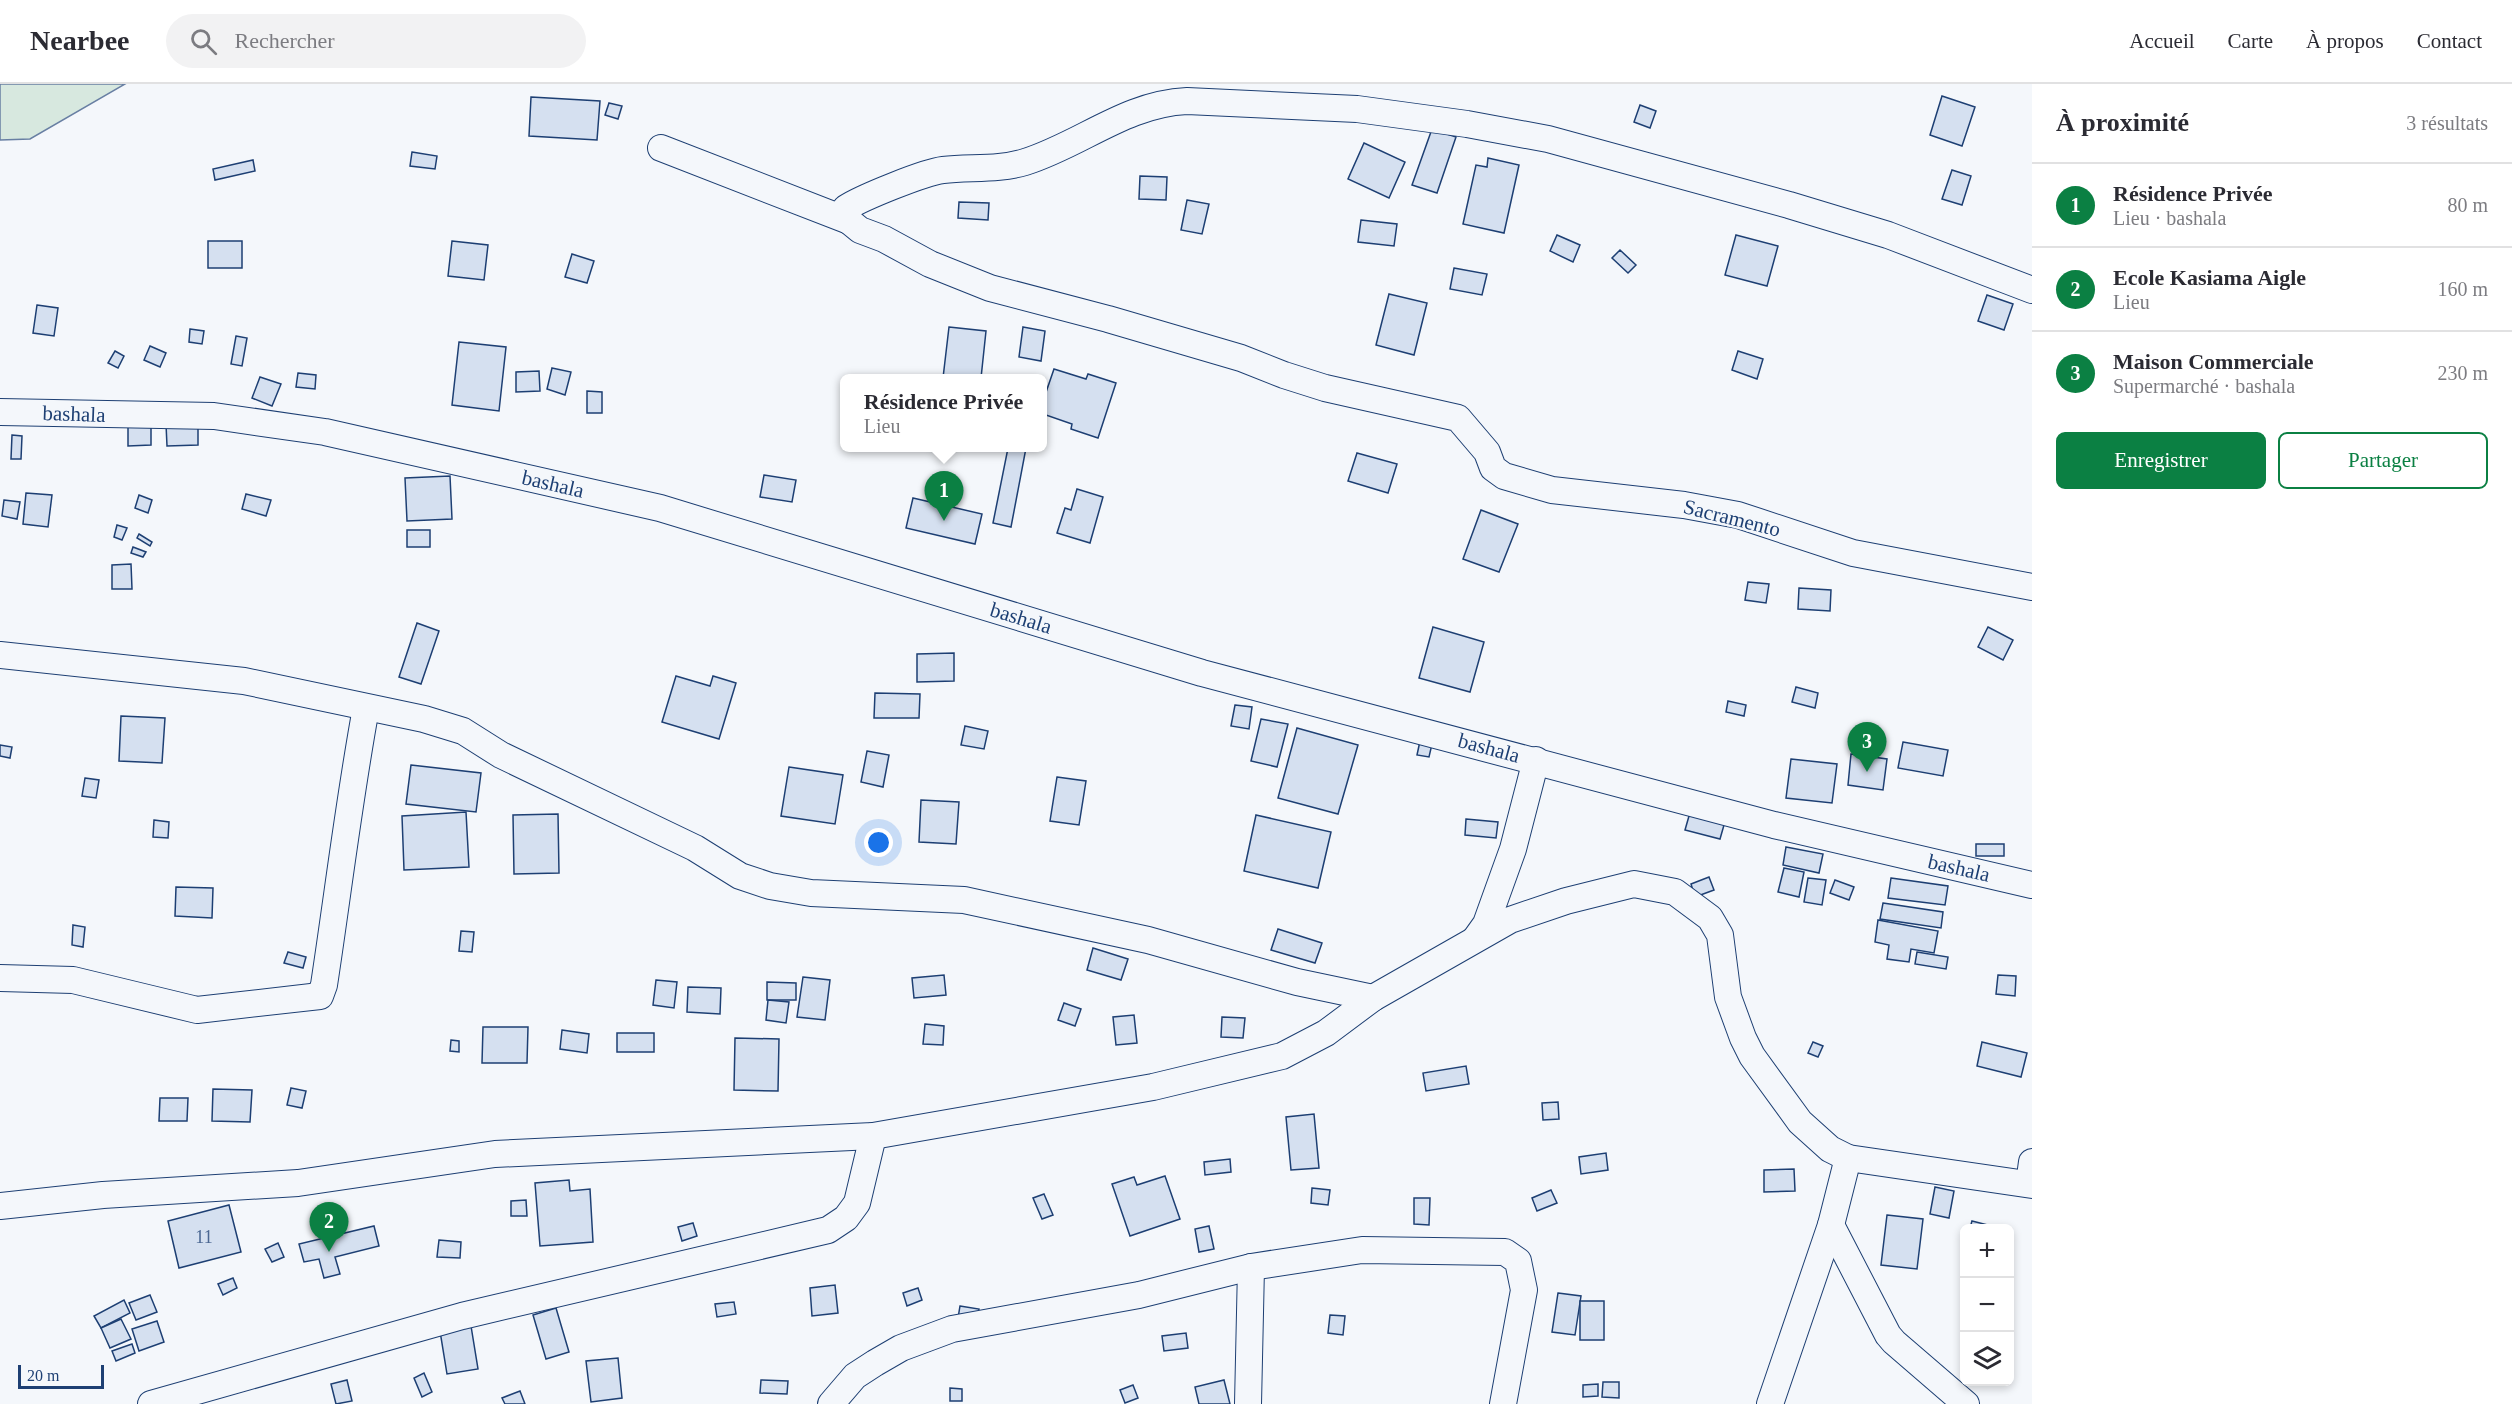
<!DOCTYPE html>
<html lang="fr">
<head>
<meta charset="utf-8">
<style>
  body { margin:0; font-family:Georgia,serif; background:#f2f2f3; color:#2b2b33 }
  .controls { position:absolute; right:18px; bottom:18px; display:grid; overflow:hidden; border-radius:9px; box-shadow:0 3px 9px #0003 }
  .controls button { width:54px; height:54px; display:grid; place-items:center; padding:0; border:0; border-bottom:2px solid #e1e1e2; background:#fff; color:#2b2b33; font:30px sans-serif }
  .scale { position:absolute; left:18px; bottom:15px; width:86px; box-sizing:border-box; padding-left:6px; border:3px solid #1d3f73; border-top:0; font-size:16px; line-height:21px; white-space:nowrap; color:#1d3f73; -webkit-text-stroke:4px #f4f7fb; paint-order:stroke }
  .you { position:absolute; left:879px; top:759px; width:21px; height:21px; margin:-15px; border:4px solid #fff; border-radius:50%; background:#1a73e8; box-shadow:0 0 0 9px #1a73e833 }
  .badge { display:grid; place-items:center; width:39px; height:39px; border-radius:50%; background:#0b8043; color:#fff; font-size:20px; font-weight:700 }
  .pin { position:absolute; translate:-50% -50px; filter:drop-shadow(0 2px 3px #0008) }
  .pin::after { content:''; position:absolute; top:32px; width:21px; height:18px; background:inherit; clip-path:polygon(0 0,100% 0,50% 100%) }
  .popup { position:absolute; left:840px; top:290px; width:207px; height:78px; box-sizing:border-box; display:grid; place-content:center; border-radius:9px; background:#fff; filter:drop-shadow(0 2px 4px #0005); font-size:20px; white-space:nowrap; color:#7c7c81 }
  .popup b { font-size:22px; color:#2b2b33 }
  .popup::after { content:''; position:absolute; left:50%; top:100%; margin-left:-12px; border:12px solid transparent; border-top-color:#fff }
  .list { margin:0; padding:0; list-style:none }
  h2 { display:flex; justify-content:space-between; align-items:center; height:78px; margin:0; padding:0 24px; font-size:26px }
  h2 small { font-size:20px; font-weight:400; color:#7c7c81 }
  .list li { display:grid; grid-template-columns:39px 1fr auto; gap:18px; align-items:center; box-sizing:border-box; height:84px; padding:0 24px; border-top:2px solid #e1e1e2 }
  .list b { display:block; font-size:22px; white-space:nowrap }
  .list p { margin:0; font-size:20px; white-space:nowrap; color:#7c7c81 }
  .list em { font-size:20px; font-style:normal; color:#7c7c81 }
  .actions { display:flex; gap:12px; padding:18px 24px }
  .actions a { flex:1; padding:14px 0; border:2px solid #0b8043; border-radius:9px; text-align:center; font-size:21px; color:#0b8043 }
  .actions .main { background:#0b8043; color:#fff }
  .icon { flex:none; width:33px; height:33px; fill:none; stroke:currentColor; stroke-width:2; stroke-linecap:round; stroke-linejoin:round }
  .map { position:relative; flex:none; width:2032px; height:1320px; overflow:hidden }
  header { display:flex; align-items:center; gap:36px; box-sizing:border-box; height:84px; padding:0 30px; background:#fff; border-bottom:2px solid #e1e1e2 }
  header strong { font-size:28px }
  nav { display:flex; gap:33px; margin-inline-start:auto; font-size:21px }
  .search { width:420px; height:54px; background:#f2f2f3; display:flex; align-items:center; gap:15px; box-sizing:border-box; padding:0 21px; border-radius:33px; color:#7c7c81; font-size:22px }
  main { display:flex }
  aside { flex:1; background:#fff }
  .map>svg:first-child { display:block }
  .green { fill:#d7e8df; stroke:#687fa3; stroke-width:1.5 }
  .building { fill:#d5e0f0; stroke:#1d3f73; stroke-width:1.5 }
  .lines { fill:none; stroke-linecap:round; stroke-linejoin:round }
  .street-casing { stroke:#1d3f73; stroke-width:28 }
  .street { stroke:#f4f7fb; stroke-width:26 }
  .labels { text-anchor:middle; stroke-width:4.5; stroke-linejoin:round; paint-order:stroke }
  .number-label { font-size:18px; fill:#4b6792 }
  .street-label { font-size:21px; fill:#1d3f73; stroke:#f4f7fb }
</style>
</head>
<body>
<header>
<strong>Nearbee</strong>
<div class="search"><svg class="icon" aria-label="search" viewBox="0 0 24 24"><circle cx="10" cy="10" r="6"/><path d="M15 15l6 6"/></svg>Rechercher</div>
<nav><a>Accueil</a><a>Carte</a><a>À propos</a><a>Contact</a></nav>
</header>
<main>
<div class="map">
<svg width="2032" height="1320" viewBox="0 0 2032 1320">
  <rect width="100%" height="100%" fill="#f4f7fb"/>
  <polygon class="green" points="0,0 125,0 30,55 0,56"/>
  <g class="building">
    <polygon points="1942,12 1975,23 1962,62 1930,51"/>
    <polygon points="531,13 600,17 597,56 529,52"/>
    <polygon points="609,19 622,22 618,35 605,31"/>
    <polygon points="1640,21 1656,27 1650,44 1634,38"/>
    <polygon points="1432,45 1456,53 1437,109 1412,101"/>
    <polygon points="1364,59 1405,78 1389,114 1348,95"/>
    <polygon points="412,68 437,72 435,85 410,82"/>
    <polygon points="1488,74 1519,81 1504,149 1463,140 1476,81 1487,83"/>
    <polygon points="253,76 255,87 215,96 213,85"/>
    <polygon points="1952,86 1971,92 1962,121 1942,115"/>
    <polygon points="1140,92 1167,93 1166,116 1139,115"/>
    <polygon points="1187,116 1209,120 1202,150 1181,146"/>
    <polygon points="959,118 989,119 988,136 958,134"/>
    <polygon points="1361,136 1397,140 1394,162 1358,158"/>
    <polygon points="1557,151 1580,161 1573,178 1550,167"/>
    <polygon points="1736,151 1778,162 1767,202 1725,191"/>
    <rect x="208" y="157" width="34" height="27"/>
    <polygon points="452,157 488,161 484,196 448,192"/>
    <polygon points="1620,166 1636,181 1628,189 1612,174"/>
    <polygon points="572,170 594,177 587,199 565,193"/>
    <polygon points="1454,184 1487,190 1482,211 1450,205"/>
    <polygon points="1389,210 1427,219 1414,271 1376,261"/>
    <polygon points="1987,211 2013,220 2004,246 1978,237"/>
    <polygon points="37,221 58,224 54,252 33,249"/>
    <polygon points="949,243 986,247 981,294 943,294"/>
    <polygon points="1023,243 1045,247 1041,277 1019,273"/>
    <polygon points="190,245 204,247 202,260 189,258"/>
    <polygon points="236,252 247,254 242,282 231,280"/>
    <polygon points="459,258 506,263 499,327 452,321"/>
    <polygon points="150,262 166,269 160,283 144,276"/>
    <polygon points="115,267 124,272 118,284 108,279"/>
    <polygon points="1738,267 1763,275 1757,295 1732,286"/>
    <polygon points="552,284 571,288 565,311 547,305"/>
    <polygon points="1054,285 1086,295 1088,290 1116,299 1098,354 1071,345 1072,340 1043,330 1043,317"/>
    <polygon points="539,287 540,307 516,308 516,288"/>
    <polygon points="298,289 316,291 315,305 296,303"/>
    <polygon points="260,293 281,300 272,322 252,314"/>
    <polygon points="587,307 602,308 602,329 587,329"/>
    <polygon points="151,340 151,361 128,362 128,341"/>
    <polygon points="166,340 198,340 198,361 167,362"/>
    <polygon points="12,351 22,352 21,375 11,375"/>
    <polygon points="1008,364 1026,364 1011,443 993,439"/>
    <polygon points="1357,369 1397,380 1388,409 1348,397"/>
    <polygon points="764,391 796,396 792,418 760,413"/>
    <polygon points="450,392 452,435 407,437 405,394"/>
    <polygon points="1077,405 1103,413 1090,459 1057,449 1065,424 1071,426"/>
    <polygon points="26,409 52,411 48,443 23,440"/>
    <polygon points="246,410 271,416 266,432 242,425"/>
    <polygon points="139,411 152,416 148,429 135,424"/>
    <polygon points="913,414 982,430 975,460 906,444"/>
    <polygon points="4,416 20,418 17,435 2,432"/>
    <polygon points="1481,426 1518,440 1499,488 1463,475"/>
    <polygon points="117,441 127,444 122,456 114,453"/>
    <rect x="407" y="446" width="23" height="17"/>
    <polygon points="139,450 152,458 150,462 137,454"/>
    <polygon points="133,463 146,468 143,473 131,469"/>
    <polygon points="131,480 132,505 112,505 112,481"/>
    <polygon points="1748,498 1769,500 1766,519 1745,516"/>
    <polygon points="1799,504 1831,506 1830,527 1798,525"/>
    <polygon points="417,539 439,547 421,600 399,593"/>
    <polygon points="1433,543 1484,558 1470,608 1419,594"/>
    <polygon points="1988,543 2013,556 2003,576 1978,563"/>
    <polygon points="954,569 954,597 917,598 917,570"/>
    <polygon points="676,592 710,602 713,592 736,599 719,655 662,638"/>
    <polygon points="1796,603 1818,609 1815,624 1792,618"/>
    <polygon points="875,609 920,610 919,634 874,634"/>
    <polygon points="1728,617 1746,621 1744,632 1726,628"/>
    <polygon points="1235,621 1252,623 1249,645 1231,642"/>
    <polygon points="121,632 165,634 162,679 119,677"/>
    <polygon points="1261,635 1288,640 1277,683 1251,677"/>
    <polygon points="965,642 988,647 984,665 961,661"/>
    <polygon points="1297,644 1358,661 1338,730 1278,714"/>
    <polygon points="1866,645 1875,646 1874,654 1865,653"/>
    <polygon points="1420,657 1432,660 1429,673 1417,671"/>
    <polygon points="1855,657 1862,657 1861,667 1855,666"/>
    <polygon points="1903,658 1948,666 1943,692 1898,684"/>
    <polygon points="0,661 12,663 10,674 0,672"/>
    <polygon points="867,667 889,671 883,703 861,698"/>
    <polygon points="1851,670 1887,675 1883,706 1848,701"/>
    <polygon points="1791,675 1837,680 1832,719 1786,714"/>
    <polygon points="411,681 481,689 476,728 406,720"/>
    <polygon points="789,683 843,691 835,740 781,732"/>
    <polygon points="1057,693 1086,697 1079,741 1050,737"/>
    <polygon points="85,694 99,696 96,714 82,712"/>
    <polygon points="921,716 959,718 956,760 919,758"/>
    <polygon points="1691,725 1726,734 1720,755 1685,746"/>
    <polygon points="466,728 469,783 404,786 402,732"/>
    <polygon points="558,730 559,789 514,790 513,731"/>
    <polygon points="1256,731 1331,748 1318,804 1244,787"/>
    <polygon points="1466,735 1498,738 1496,754 1465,751"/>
    <polygon points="154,736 169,738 168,754 153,753"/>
    <rect x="1976" y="760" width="28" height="12"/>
    <polygon points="1786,763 1823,770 1819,789 1783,781"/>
    <polygon points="1784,784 1804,788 1799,813 1778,808"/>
    <polygon points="1709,793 1714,806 1695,813 1691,800"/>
    <polygon points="1808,794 1826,796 1822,821 1804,818"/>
    <polygon points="1891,794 1948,802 1945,821 1888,814"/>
    <polygon points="1835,796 1854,803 1849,816 1830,809"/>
    <polygon points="176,803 213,804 212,834 175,832"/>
    <polygon points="1883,819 1943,828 1941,844 1880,835"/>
    <polygon points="1878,836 1938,847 1934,869 1911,865 1909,878 1887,875 1889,861 1875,858"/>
    <polygon points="73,841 85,843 83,863 72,861"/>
    <polygon points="1278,845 1322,859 1315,879 1271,866"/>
    <polygon points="461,847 474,848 472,868 459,867"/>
    <polygon points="1093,864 1128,875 1121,896 1087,886"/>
    <polygon points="288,868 306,873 303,884 284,879"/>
    <polygon points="1917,868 1948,873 1946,885 1915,880"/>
    <polygon points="944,891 946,911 914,914 912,894"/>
    <polygon points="1998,891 2016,892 2015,912 1996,910"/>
    <polygon points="803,893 830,896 825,936 797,933"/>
    <polygon points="656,896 677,898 674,924 653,921"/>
    <polygon points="767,898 796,899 796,916 767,916"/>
    <polygon points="688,903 721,904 720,930 687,928"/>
    <polygon points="768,916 789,918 786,939 766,936"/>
    <polygon points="1064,919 1081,925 1075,942 1058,936"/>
    <polygon points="1134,931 1137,959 1116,961 1113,933"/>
    <polygon points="1222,933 1245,934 1243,954 1221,953"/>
    <polygon points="925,940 944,942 943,961 923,960"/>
    <polygon points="483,943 528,943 527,979 482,979"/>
    <polygon points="562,946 589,950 587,969 560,965"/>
    <rect x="617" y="949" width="37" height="19"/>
    <polygon points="735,954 779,955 778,1007 734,1006"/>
    <polygon points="451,956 459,957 459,968 450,967"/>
    <polygon points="1813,958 1823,962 1818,973 1808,969"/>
    <polygon points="1982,958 2027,969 2021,993 1977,982"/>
    <polygon points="1466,982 1469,1000 1426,1007 1423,989"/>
    <polygon points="291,1004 306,1007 302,1024 287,1021"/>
    <polygon points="213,1005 252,1006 250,1038 212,1037"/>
    <polygon points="160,1014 188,1014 187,1037 159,1037"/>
    <polygon points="1558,1018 1559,1035 1543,1036 1542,1019"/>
    <polygon points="1314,1030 1319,1084 1291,1086 1286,1033"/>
    <polygon points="1606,1069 1608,1086 1581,1090 1579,1073"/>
    <polygon points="1230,1075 1231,1088 1205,1091 1204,1078"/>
    <polygon points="1794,1085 1795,1107 1764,1108 1764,1086"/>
    <polygon points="1165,1092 1180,1135 1130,1152 1112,1100 1134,1093 1137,1101"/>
    <polygon points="569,1096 570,1107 590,1105 593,1158 540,1162 535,1099"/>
    <polygon points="1935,1103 1954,1107 1949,1134 1930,1130"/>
    <polygon points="1312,1104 1330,1106 1328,1121 1311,1119"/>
    <polygon points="1551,1106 1557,1119 1537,1127 1532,1114"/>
    <polygon points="1044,1110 1053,1131 1042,1135 1033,1114"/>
    <polygon points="1414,1114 1430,1114 1429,1141 1414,1140"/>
    <polygon points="526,1116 527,1132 511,1132 511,1117"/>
    <polygon points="229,1121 241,1168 179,1184 168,1137"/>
    <polygon points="1887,1131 1923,1135 1917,1185 1881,1181"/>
    <polygon points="1972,1137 1992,1142 1992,1144 1970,1144"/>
    <polygon points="693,1139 697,1152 682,1157 678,1143"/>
    <polygon points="374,1142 379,1162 335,1173 340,1190 324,1194 319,1175 304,1178 299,1160"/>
    <polygon points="1209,1142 1214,1165 1199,1168 1195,1145"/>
    <polygon points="439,1156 461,1158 460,1174 437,1173"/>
    <polygon points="278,1159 284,1173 272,1178 265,1165"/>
    <polygon points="233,1194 237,1204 223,1211 218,1200"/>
    <polygon points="835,1201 838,1229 812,1232 810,1204"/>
    <polygon points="918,1204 922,1216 907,1222 903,1209"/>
    <polygon points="1558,1209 1581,1212 1575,1251 1552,1248"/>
    <polygon points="150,1211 157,1228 136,1236 129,1219"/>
    <polygon points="124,1216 130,1229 101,1244 94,1232"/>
    <rect x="1580" y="1217" width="24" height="39"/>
    <polygon points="734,1218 736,1230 717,1233 715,1220"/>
    <polygon points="960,1222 979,1225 977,1236 958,1234"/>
    <polygon points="556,1224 569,1268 546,1275 533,1231"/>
    <polygon points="1330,1231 1345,1232 1343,1251 1328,1249"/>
    <polygon points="121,1235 131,1255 110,1264 101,1244"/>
    <polygon points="157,1237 164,1258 139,1267 132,1245"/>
    <polygon points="471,1242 478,1285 447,1290 440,1247"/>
    <polygon points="1186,1249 1188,1264 1164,1267 1162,1252"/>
    <polygon points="132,1260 135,1269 116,1277 112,1267"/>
    <polygon points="618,1274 622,1314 591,1318 586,1277"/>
    <polygon points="424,1289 432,1308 422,1313 414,1294"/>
    <polygon points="347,1296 352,1317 336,1320 331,1300"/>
    <polygon points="761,1296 788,1297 787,1310 760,1309"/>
    <polygon points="1224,1296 1230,1320 1199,1320 1195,1303"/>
    <polygon points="1603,1298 1619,1298 1619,1314 1602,1313"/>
    <polygon points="1598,1300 1598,1312 1583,1313 1583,1301"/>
    <polygon points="1133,1301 1138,1314 1125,1319 1120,1306"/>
    <polygon points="950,1304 962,1305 962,1317 950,1317"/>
    <polygon points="520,1307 525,1320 505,1320 502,1314"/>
  </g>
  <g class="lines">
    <defs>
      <g id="street">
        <polyline points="661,64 849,137"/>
        <path d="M2032,206L1888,151L1789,121L1548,55L1467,40L1357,25L1187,17C1125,20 1082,60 1025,78C999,86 971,83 943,86C925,88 861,114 846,124L849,137L860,146L884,155L930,180L990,204L1108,235L1241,274L1284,291L1325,304L1458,334L1487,368L1493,384L1504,392L1552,406L1684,421L1738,431L1853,469L2032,503"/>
        <polyline points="0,328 214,332 325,348 660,424 1202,589 1774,741 2032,801"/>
        <polyline points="0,571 244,597 424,635 463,647 501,671 695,764 740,792 770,802 811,809 964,816 1148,856 1297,898 1373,914"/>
        <polyline points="1476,854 1486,840 1513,765 1536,676"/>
        <path d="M0,894L73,896L197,926L320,912L324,901C338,809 349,716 366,624"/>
        <polyline points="2029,1100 2032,1078"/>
        <polyline points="0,1122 103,1111 298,1099 495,1070 873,1052 1153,1003 1282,972 1326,949 1373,914 1510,836 1566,817 1634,800 1675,808 1710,834 1720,851 1728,913 1743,954 1752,972 1800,1038 1830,1065 1848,1074"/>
        <polyline points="1831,1141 1888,1251 1894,1258 1966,1320"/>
        <polyline points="151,1320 462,1232 828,1146 846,1134 857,1119 873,1052"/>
        <polyline points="831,1320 855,1292 875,1279 901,1264 952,1245 1139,1211 1251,1183 1362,1166 1505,1168 1518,1177 1524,1206 1503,1320"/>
        <polyline points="1248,1320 1251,1183"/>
        <polyline points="1770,1320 1831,1141 1848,1074 2032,1101"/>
      </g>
    </defs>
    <use href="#street" class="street-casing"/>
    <use href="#street" class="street"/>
  </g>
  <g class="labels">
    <g class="number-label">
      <text x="204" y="1159">11</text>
    </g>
    <g class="street-label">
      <text transform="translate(74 330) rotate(2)" y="7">bashala</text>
      <text transform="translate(553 400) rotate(13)" y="7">bashala</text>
      <text transform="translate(1732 434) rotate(14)" y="7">Sacramento</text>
      <text transform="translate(1021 534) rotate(17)" y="7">bashala</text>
      <text transform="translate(1489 664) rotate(15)" y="7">bashala</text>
      <text transform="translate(1959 784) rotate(13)" y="7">bashala</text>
    </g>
  </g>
</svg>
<div class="controls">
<button>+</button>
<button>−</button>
<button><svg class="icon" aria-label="layers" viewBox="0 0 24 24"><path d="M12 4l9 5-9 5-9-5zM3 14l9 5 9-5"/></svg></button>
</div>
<div class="scale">20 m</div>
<div class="you"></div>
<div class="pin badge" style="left:944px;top:437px">1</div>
<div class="popup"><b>Résidence Privée</b>Lieu</div>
<div class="pin badge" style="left:329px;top:1168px">2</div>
<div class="pin badge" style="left:1867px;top:688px">3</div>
</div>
<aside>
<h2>À proximité<small>3 résultats</small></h2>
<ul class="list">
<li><span class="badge">1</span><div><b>Résidence Privée</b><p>Lieu · bashala</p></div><em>80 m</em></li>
<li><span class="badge">2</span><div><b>Ecole Kasiama Aigle</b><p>Lieu</p></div><em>160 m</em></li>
<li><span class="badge">3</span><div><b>Maison Commerciale</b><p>Supermarché · bashala</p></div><em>230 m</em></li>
</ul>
<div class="actions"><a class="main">Enregistrer</a><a>Partager</a></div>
</aside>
</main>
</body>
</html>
